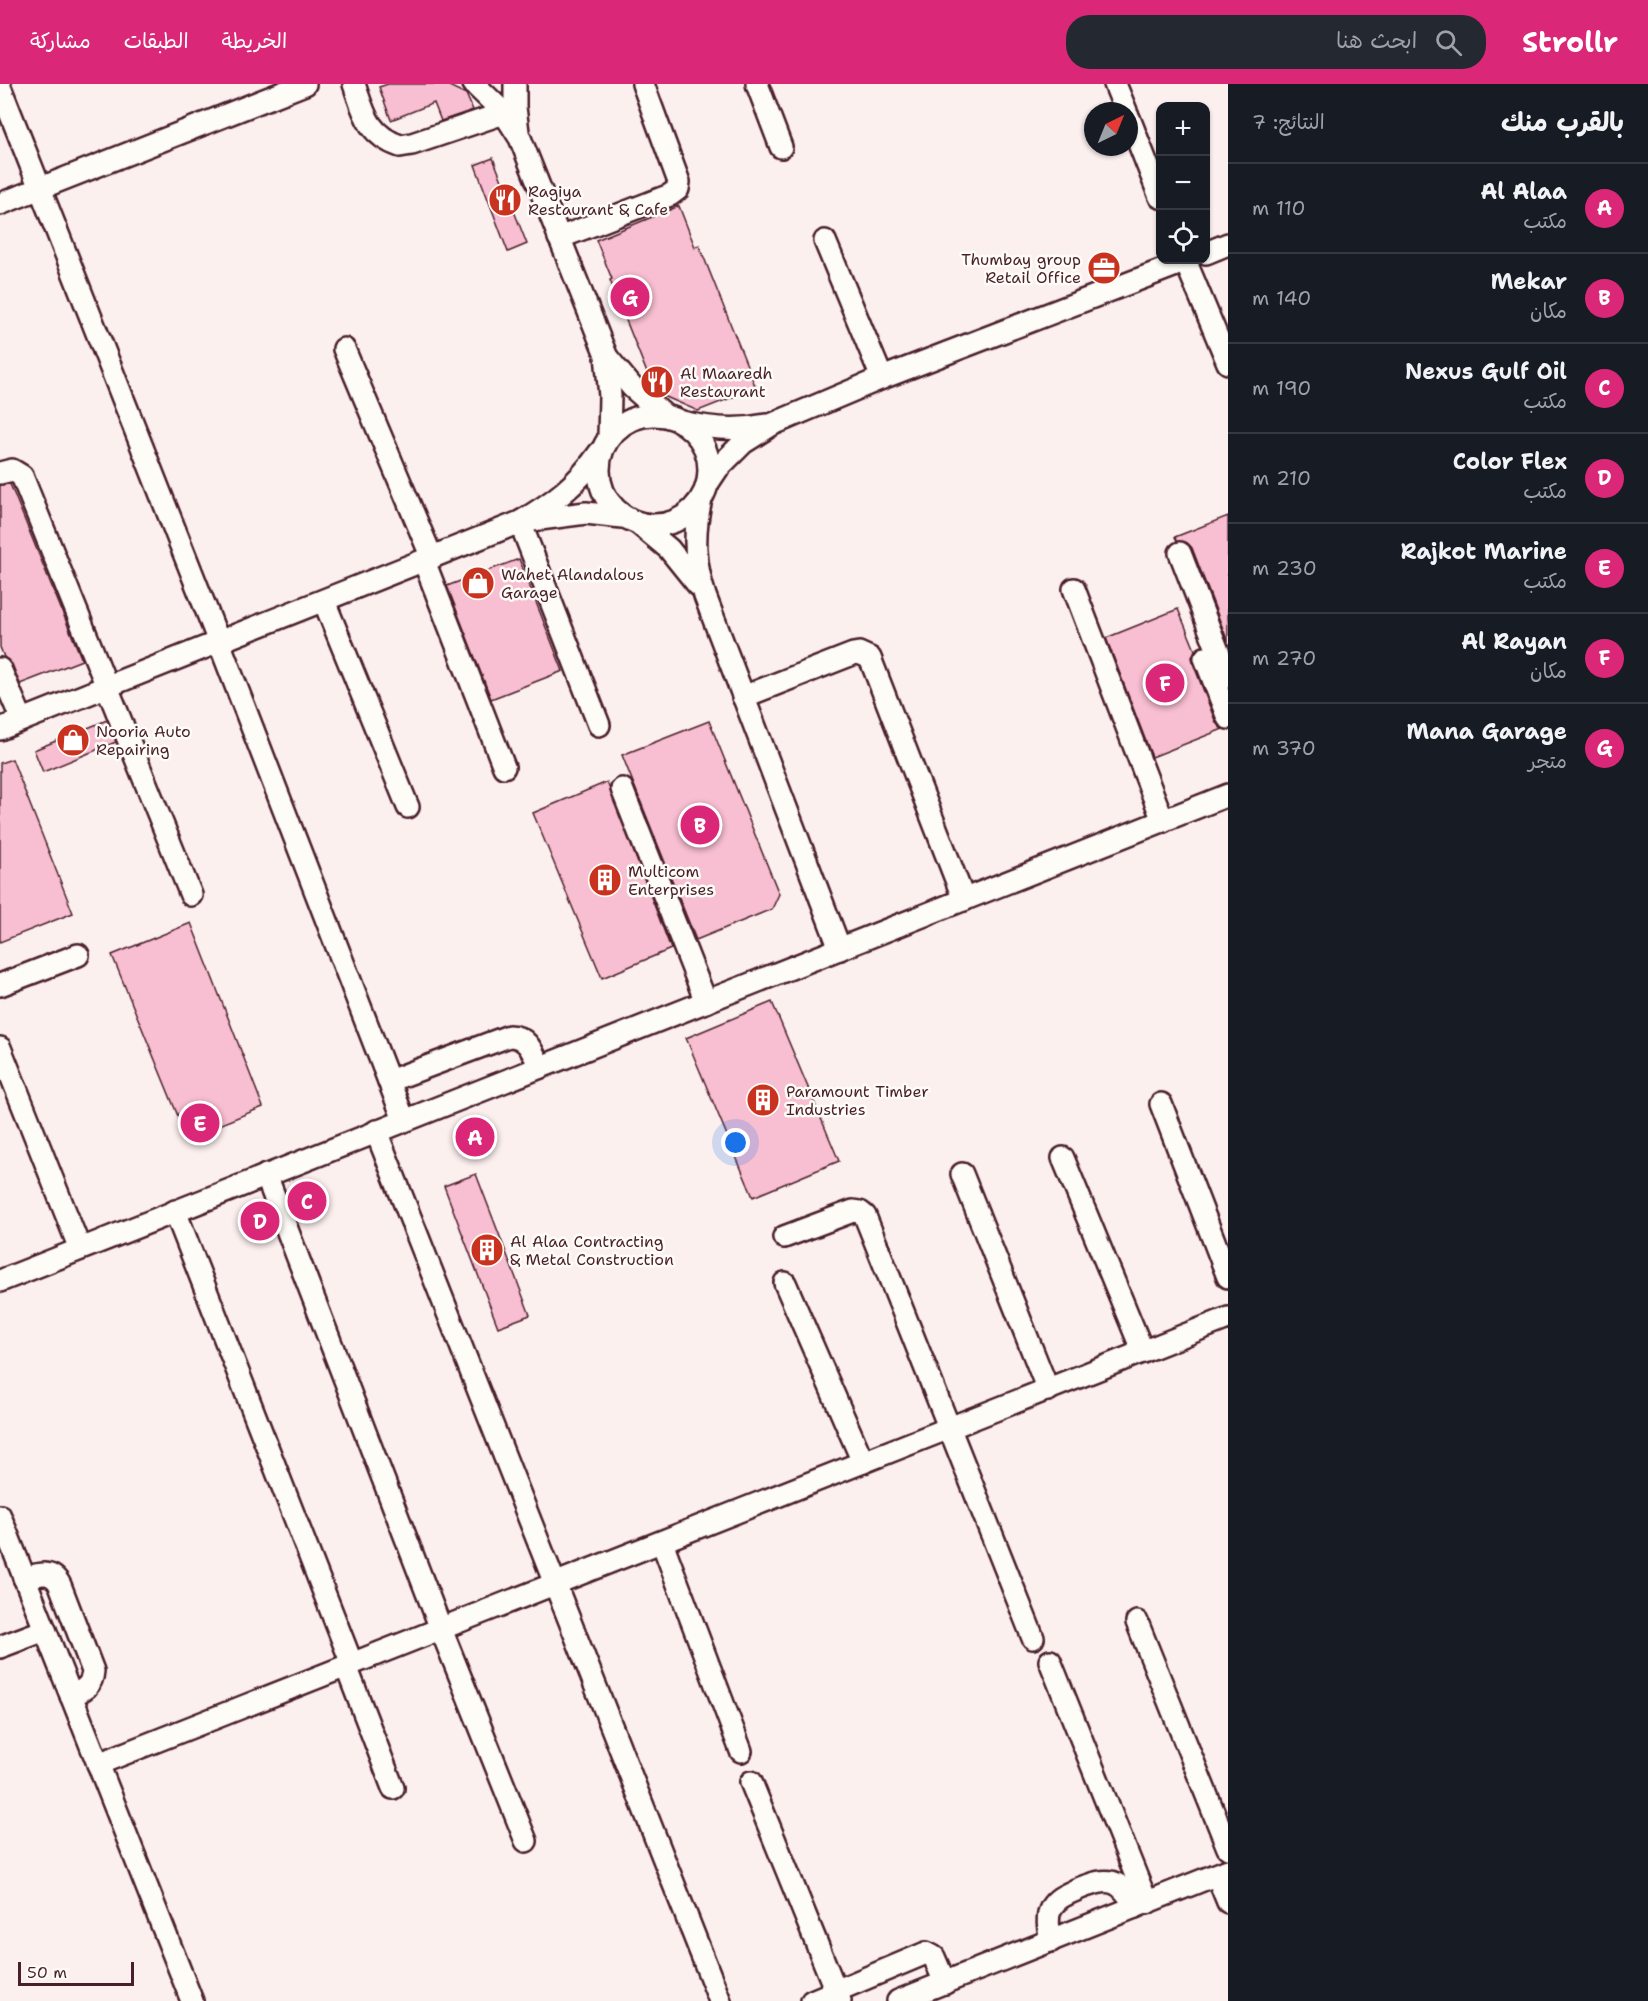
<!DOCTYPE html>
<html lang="ar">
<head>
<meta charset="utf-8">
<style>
  body { margin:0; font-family:"Shantell Sans","Playpen Sans Arabic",sans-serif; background:#242831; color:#f1f3f6; direction:rtl }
  .controls { position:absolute; right:18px; top:18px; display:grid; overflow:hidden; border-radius:12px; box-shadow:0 2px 4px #0004 }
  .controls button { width:54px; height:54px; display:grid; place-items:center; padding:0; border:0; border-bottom:2px solid #363941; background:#171b24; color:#f1f3f6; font:30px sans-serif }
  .compass { position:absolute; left:1084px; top:18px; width:54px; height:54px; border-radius:50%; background:#171b24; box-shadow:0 2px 4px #0004; rotate:43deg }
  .scale { position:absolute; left:18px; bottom:15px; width:116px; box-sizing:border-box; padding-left:6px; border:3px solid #4a1f2b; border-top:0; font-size:16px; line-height:21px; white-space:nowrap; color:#4a1f2b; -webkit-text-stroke:4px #fdfcf7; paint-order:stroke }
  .you { position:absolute; left:736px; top:1059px; width:21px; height:21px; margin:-15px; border:4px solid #fff; border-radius:50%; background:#1a73e8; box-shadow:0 0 0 9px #1a73e833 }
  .badge { display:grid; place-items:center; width:39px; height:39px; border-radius:50%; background:#db2777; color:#fff; font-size:20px; font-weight:700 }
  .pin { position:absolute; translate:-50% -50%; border:3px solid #fff; box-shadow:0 2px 6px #0006 }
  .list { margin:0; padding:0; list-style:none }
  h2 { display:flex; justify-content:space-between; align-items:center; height:78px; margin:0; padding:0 24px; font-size:26px }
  h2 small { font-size:20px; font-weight:400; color:#9ea1a6 }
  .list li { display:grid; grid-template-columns:39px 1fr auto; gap:18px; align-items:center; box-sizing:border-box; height:90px; padding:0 24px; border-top:2px solid #363941 }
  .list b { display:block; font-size:22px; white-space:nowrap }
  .list p { margin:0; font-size:20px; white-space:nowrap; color:#9ea1a6 }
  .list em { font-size:20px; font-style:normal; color:#9ea1a6 }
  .icon { flex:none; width:33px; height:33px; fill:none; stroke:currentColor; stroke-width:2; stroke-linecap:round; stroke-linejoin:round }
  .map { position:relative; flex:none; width:1228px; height:1917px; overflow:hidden; direction:ltr }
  header { display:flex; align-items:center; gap:36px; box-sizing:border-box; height:84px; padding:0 30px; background:#db2777; color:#fff }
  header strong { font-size:28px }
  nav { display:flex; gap:33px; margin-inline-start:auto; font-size:21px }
  .search { width:420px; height:54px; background:#242831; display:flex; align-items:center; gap:15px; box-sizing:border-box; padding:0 21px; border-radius:24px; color:#9ea1a6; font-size:22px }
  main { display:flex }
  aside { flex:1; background:#171b24 }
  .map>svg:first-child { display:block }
  .building { fill:#f8bed1; stroke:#4a1f2b; stroke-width:1.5 }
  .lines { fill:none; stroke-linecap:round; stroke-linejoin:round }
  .minor-casing { stroke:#4a1f2b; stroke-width:26 }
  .minor { stroke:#fdfcf7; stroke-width:21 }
  .labels { text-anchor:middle; stroke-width:5; stroke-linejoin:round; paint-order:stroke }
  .poi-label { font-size:16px; fill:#4a1f2b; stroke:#fdfcf7; text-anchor:start }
</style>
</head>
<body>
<header>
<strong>Strollr</strong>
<div class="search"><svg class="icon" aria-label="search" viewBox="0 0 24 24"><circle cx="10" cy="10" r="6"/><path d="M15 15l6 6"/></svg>ابحث هنا</div>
<nav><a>الخريطة</a><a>الطبقات</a><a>مشاركة</a></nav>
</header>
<main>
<aside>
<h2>بالقرب منك<small>النتائج: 7</small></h2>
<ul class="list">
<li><span class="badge">A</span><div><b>Al Alaa</b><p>مكتب</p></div><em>110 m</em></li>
<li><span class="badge">B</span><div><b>Mekar</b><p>مكان</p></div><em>140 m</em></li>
<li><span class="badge">C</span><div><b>Nexus Gulf Oil</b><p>مكتب</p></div><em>190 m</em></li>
<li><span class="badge">D</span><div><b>Color Flex</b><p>مكتب</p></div><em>210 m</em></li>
<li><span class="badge">E</span><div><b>Rajkot Marine</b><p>مكتب</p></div><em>230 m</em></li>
<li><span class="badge">F</span><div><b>Al Rayan</b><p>مكان</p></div><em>270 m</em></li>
<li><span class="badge">G</span><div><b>Mana Garage</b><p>متجر</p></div><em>370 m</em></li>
</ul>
</aside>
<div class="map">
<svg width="1228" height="1917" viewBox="0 0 1228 1917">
  <rect width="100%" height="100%" fill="#fcf0ef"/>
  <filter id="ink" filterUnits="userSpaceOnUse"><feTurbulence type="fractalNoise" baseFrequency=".0167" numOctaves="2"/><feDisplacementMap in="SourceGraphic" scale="12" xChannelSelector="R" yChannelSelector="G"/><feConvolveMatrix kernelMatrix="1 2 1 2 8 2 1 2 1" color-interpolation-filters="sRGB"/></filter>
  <g filter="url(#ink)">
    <g class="building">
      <polygon points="388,0 445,0 466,10 473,26 441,37 434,19 391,36 379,3"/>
      <polygon points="493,74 527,160 508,168 475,81"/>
      <polygon points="679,122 695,163 699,161 756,304 698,327 659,310 653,304 610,196 612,195 596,156"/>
      <polygon points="10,400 82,576 20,600 12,580 4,573 0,563 0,401"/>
      <polygon points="1228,432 1228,558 1192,464 1187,459 1177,457 1175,453"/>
      <polygon points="519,475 563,587 491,615 447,502"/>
      <polygon points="1178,525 1195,566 1192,573 1193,579 1216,639 1223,645 1152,673 1106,554"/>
      <polygon points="107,636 116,658 43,688 34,666"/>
      <polygon points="709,637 779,810 772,825 696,856 622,671"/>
      <polygon points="12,675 73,829 0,858 0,679"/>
      <polygon points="607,698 671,865 602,894 533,729"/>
      <polygon points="191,839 263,1023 187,1054 112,871"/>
      <polygon points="772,918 839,1077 753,1113 686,954"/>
      <polygon points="483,1037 492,1059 468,1069 459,1046"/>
      <polygon points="476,1090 530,1231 498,1243 444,1102"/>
    </g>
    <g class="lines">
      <defs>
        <g id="minor">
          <path d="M354,0C364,29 368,51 400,62L412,60L504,29"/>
          <polyline points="474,0 504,29 520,54 606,271 610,312 609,353"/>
          <polyline points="515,0 515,23 518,48"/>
          <polyline points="757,0 781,63"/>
          <polyline points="1115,0 1126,27"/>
          <polyline points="0,3 219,558 404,1036"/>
          <polyline points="1129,34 1160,113"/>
          <polyline points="0,120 305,0"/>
          <polyline points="559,154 670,111 678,105 679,98 643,0"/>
          <polyline points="825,157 882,294"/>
          <polyline points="1206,169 1228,160"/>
          <polyline points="1185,176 1228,279"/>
          <polyline points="344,265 432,474"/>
          <polyline points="606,272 632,303 664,331"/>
          <circle cx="654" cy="386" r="55"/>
          <path d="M682,338C710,345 737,347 766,341"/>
          <polyline points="0,389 12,386 22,392 191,811"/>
          <polyline points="708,399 718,384 743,359 773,340 882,294 1189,176"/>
          <path d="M701,415C693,449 694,479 705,512L840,865"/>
          <polyline points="532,436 586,429 622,433"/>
          <polyline points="520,438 599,641"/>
          <polyline points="639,440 669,465 698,501"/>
          <polyline points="1180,469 1228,593"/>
          <polyline points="424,477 504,683"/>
          <polyline points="1074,505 1163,737"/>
          <polyline points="324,517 408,723"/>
          <polyline points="1205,574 1228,634"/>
          <polyline points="0,585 22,636"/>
          <polyline points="743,613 853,570 859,569 870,574 964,816"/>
          <path d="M0,645L520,438C554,418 577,401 600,368"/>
          <polyline points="622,705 706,918"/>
          <polyline points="0,901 78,871"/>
          <polyline points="0,964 80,1165"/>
          <path d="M389,997L509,952C528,952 533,969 540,983"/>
          <polyline points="1161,1020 1228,1193"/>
          <polyline points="376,1047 720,1917"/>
          <polyline points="1063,1074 1143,1268"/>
          <polyline points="962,1090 1048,1306"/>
          <polyline points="266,1091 441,1545 526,1757"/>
          <polyline points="175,1127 352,1580"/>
          <polyline points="784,1153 853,1127 860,1128 865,1132 1033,1554"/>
          <polyline points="0,1197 1228,711"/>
          <polyline points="785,1199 863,1378"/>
          <polyline points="0,1432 192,1917"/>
          <polyline points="662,1458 741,1667"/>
          <path d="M24,1494C39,1490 52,1485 60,1501L93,1587C92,1602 84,1606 71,1612"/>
          <polyline points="1137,1538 1228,1764"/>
          <polyline points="0,1563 45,1546"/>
          <polyline points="1050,1577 1147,1819"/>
          <polyline points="346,1582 393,1704"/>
          <polyline points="98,1680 1228,1234"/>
          <polyline points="751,1698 840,1917"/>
          <polyline points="1217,1791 1228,1818"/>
          <path d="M1051,1857C1049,1846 1046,1834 1051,1824C1057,1813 1068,1810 1078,1805C1108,1793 1120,1793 1135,1823"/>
          <polyline points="812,1917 926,1869 934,1873 945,1899"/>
          <polyline points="898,1917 1228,1786"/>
        </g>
      </defs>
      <use href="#minor" class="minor-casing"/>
      <use href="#minor" class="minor"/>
    </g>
  </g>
  <defs>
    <symbol id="restaurant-disc" viewBox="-11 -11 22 22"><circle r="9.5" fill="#c8321e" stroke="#fdfcf7"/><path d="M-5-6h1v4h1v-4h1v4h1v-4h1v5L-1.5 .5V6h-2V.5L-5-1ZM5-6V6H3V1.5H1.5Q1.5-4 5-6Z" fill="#fff"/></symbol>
    <symbol id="office-disc" viewBox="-11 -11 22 22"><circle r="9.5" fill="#c8321e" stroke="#fdfcf7"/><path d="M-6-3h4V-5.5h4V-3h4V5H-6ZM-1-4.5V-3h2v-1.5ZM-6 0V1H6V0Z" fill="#fff"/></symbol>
    <symbol id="shop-disc" viewBox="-11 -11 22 22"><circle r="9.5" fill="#c8321e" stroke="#fdfcf7"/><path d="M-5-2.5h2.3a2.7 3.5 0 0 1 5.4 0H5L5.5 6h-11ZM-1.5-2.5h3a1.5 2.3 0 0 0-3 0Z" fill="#fff"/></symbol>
    <symbol id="building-disc" viewBox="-11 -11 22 22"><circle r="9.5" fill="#c8321e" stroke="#fdfcf7"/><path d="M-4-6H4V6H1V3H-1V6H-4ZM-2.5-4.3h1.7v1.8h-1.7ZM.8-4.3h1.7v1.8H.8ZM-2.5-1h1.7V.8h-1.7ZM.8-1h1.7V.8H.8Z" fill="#fff"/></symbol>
  </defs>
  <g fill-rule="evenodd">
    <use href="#restaurant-disc" x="486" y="97" width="38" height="38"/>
    <use href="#office-disc" x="1085" y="165" width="38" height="38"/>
    <use href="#restaurant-disc" x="638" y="279" width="38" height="38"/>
    <use href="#shop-disc" x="459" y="480" width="38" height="38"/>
    <use href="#shop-disc" x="54" y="637" width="38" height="38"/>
    <use href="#building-disc" x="586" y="777" width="38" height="38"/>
    <use href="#building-disc" x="744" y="997" width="38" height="38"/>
    <use href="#building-disc" x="468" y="1147" width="38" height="38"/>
  </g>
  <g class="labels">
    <g class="poi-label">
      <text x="528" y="113">Ragiya<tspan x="528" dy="18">Restaurant &amp; Cafe</tspan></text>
      <text x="1081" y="181" text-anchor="end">Thumbay group<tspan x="1081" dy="18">Retail Office</tspan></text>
      <text x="680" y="295">Al Maaredh<tspan x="680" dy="18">Restaurant</tspan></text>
      <text x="501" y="496">Wahet Alandalous<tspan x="501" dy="18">Garage</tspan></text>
      <text x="96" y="653">Nooria Auto<tspan x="96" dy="18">Repairing</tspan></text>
      <text x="628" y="793">Multicom<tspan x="628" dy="18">Enterprises</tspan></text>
      <text x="786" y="1013">Paramount Timber<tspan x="786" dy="18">Industries</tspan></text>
      <text x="510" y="1163">Al Alaa Contracting<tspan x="510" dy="18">&amp; Metal Construction</tspan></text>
    </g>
  </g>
</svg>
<div class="controls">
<button>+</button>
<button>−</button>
<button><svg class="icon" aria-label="locate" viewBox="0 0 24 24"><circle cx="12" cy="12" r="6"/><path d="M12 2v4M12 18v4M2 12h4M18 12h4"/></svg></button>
</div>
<svg class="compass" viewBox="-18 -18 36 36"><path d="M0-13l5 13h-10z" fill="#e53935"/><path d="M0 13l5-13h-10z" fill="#9ea1a6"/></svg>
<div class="scale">50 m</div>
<div class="you"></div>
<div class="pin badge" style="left:475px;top:1053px">A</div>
<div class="pin badge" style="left:700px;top:741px">B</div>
<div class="pin badge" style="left:307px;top:1117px">C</div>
<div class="pin badge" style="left:260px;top:1137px">D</div>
<div class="pin badge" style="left:200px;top:1039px">E</div>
<div class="pin badge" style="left:1165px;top:599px">F</div>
<div class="pin badge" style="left:630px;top:213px">G</div>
</div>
</main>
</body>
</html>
